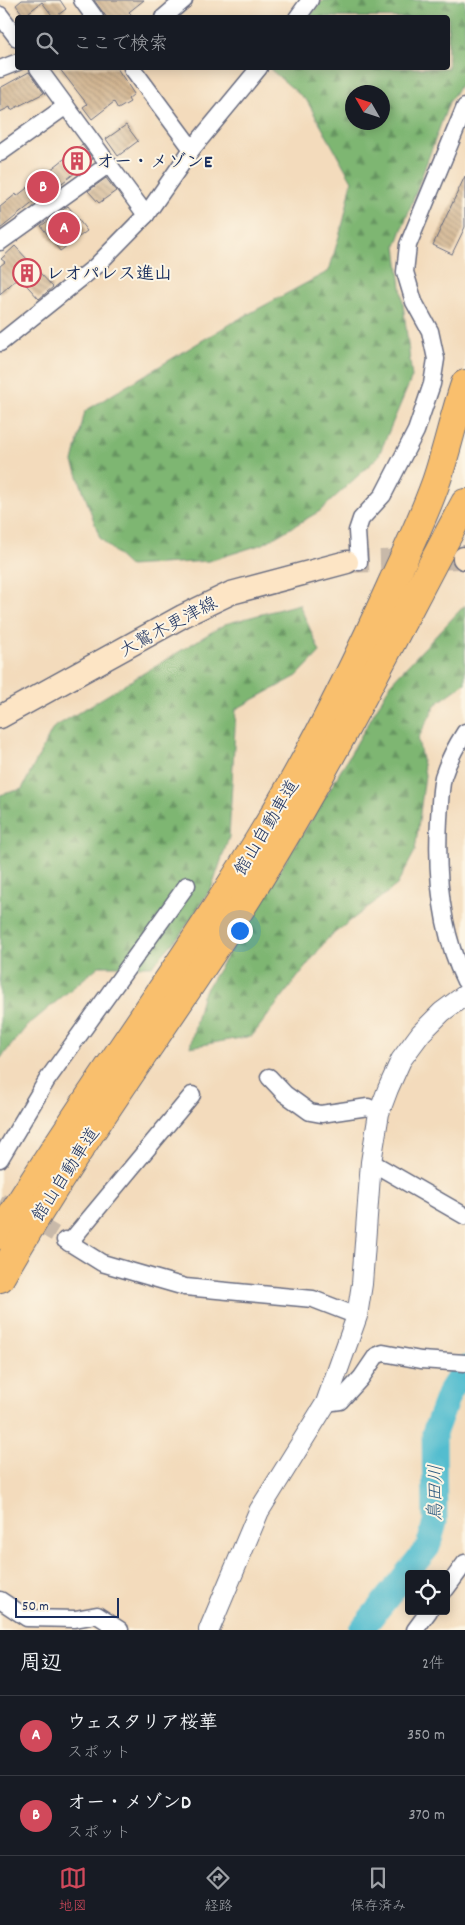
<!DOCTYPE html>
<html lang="ja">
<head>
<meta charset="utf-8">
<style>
  body { margin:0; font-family:Dekko,"Klee One",sans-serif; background:#242831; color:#f1f3f6 }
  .controls { position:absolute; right:15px; bottom:15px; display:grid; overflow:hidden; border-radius:5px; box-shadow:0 2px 12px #0003 }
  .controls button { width:45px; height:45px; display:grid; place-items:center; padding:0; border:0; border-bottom:1px solid #363941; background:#171b24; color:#f1f3f6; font:25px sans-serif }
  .compass { position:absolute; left:345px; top:85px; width:45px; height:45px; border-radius:50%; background:#171b24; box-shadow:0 2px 12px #0003; rotate:309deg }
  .scale { position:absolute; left:15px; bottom:12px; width:104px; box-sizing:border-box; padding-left:5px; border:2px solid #1b2f5e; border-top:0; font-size:14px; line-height:18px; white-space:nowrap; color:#1b2f5e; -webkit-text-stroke:4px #fcf5e5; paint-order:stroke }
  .you { position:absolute; left:239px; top:930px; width:18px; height:18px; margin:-12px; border:4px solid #fff; border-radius:50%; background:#1a73e8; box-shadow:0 0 0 8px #1a73e833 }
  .badge { display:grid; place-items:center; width:32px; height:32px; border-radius:50%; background:#d1495b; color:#fff; font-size:16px; font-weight:700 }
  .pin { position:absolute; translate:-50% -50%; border:2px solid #fff; box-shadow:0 1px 5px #0006 }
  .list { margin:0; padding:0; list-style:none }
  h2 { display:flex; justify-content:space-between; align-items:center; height:65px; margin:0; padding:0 20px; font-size:21px }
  h2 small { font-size:16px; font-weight:400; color:#9ea1a6 }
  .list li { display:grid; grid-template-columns:32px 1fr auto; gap:15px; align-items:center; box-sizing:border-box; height:80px; padding:0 20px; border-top:1px solid #363941 }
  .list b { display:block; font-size:19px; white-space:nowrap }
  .list p { margin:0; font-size:16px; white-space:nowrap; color:#9ea1a6 }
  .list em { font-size:16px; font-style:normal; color:#9ea1a6 }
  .icon { flex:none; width:28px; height:28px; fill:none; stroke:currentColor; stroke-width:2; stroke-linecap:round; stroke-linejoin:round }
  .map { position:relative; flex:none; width:465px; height:1630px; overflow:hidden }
  .search { position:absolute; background:#171b24; box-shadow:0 2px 12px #0003; left:15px; right:15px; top:15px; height:55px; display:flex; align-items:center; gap:12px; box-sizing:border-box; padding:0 18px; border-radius:5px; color:#9ea1a6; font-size:19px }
  .sheet { height:225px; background:#171b24 }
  nav { display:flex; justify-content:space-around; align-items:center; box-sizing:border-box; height:70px; border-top:1px solid #363941; background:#171b24; font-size:14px; color:#9ea1a6 }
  nav a { display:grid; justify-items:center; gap:2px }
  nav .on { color:#d1495b }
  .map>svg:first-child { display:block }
  .forest { fill:url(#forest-firs); stroke:#4c7268; fill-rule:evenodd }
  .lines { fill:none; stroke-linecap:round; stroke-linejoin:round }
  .river { stroke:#53bdcf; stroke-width:25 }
  .building { fill:url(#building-back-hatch) }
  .minor-tunnel { stroke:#c8b9a9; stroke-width:16; stroke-dasharray:16 8; stroke-linecap:butt }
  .secondary-tunnel { stroke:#c8b9a9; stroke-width:22; stroke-dasharray:22 11; stroke-linecap:butt }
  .minor-casing { stroke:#676b7f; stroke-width:19 }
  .tertiary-casing { stroke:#676b7f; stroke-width:22 }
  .secondary-casing { stroke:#676b7f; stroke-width:25 }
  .motorway-casing { stroke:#676b7f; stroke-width:30 }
  .minor { stroke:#fff; stroke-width:16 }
  .tertiary { stroke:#fff; stroke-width:20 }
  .secondary { stroke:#fde5c5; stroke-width:22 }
  .motorway { stroke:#f9bf6d; stroke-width:28 }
  .labels { text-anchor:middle; stroke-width:4; stroke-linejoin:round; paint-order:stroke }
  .poi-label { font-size:18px; font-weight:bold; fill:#1b2f5e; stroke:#fcf5e5; text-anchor:start }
  .street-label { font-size:18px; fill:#1b2f5e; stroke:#fcf5e5 }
  .water-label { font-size:19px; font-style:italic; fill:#2c5a80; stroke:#fcf5e5 }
</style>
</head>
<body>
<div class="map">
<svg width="465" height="1630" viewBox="0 0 465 1630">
  <defs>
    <pattern id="forest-firs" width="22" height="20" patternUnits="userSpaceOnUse" patternTransform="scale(1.25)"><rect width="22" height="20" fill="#7eb672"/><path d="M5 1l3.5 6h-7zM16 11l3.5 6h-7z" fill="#669461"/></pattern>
    <pattern id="building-back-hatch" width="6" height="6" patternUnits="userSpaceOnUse" patternTransform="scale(1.25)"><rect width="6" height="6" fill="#d0b28d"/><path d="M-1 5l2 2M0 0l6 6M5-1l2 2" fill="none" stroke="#a89176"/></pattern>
  </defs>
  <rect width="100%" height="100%" fill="#fcf5e5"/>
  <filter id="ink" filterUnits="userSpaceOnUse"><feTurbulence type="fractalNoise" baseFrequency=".02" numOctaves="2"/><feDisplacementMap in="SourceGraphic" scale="10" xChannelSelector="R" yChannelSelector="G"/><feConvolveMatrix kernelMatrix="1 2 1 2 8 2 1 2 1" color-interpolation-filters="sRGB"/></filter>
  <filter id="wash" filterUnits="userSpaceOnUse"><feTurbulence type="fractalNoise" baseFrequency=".0096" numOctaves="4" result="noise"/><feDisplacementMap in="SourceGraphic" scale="20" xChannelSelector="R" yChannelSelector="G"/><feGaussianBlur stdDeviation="1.12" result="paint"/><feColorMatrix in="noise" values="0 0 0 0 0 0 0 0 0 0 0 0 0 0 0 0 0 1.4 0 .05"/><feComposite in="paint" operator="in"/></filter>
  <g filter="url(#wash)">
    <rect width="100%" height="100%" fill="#f3dbbc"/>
    <g class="forest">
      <path d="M323,0H465V78L449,102L396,246L412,377L378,457L320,511L263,544L209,561L129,566L100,538L73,462L85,411L228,325L329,271L344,219L352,181L307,101L270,69L271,68H448V18L309,17ZM352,92H382V122H352Z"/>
      <polygon points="299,604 320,652 297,676 236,709 229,837 212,887 180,935 152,966 99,966 27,1026 0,1059 0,795 22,789 53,728 225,624"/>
      <polygon points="465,605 465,683 436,704 418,739 425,775 415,851 397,885 328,938 252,1036 190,1047 202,996 329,791 392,682"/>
    </g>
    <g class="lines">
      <polyline class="river" points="361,1630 428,1547 435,1522 434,1433 449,1393 465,1368"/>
    </g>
    <g id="blocks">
      <g class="building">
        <polygon points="22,0 60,0 66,9 54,18 42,2 24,16 16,5"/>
        <polygon points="94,0 144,0 129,12 134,18 107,18"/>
        <polygon points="59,68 117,68 134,94 128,99 130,102 118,109 114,102 92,119 83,107 87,104"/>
        <polygon points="29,72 44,93 11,110 10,107 0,112 0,88"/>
        <polygon points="126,125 138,141 118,156 106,139"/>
        <polygon points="82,145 93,159 36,203 35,201 0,229 0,207 16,194 17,196"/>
        <polygon points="465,176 465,227 452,254 433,245"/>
        <polygon points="106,178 116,191 99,203 88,191"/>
        <polygon points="68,206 87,231 60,251 41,226"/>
        <polygon points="15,246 53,287 39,299 19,277 0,294 0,266 5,262 1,259"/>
      </g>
    </g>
  </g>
  <g filter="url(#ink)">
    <use href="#blocks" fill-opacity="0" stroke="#676b7f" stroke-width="1"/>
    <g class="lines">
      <polyline class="minor-tunnel" points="0,1201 65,1240"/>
      <polyline class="secondary-tunnel" points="347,562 464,558"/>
      <defs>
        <g id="minor">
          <polyline points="82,0 95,18"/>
          <polyline points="0,15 18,39"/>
          <polyline points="163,18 184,0"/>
          <polyline points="297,18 310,0"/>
          <polyline points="38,68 146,215"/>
          <polyline points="132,68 192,149"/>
          <polyline points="0,69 18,62"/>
          <polyline points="0,153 66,106"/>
          <polyline points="0,242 109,164"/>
          <polyline points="0,343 95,267 146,215 192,149 259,68"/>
          <polyline points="359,562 357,531 361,519 383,495 416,431 432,384 436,359 430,331 414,302 405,272 408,245 465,107"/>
          <path d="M465,732C456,746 448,761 443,777C440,791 440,806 439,819C436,874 440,931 465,981"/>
          <polyline points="269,1077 285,1094 310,1112 321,1114 368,1107 379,1113"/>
          <polyline points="0,1159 47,1080 187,885"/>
          <polyline points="371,1162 465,1216"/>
          <polyline points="65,1240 102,1263 185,1287 313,1299 357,1316"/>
          <polyline points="69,1243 192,1095"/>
          <polyline points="326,1403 340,1401 361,1378 376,1356 383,1353 421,1360 465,1363"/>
          <polyline points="446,1589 465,1563"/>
          <polyline points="0,1600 27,1618 75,1619 97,1615 120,1630"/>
          <polyline points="415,1630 429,1611"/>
        </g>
        <polyline id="tertiary" points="209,1630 259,1511 326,1403 357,1316 362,1284 371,1162 379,1113 388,1089 401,1060 421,1033 442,1012 465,995"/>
        <g id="secondary">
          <polyline points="464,558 465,558"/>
          <polyline points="0,717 183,616 231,593 347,562"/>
        </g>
        <g id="motorway">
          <path d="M0,1235C88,1090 192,955 278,808C321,735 358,659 393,581C408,549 424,516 436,482C447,450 454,416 465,384"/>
          <path d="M0,1278C75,1146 167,1025 248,897C328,770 394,635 465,503"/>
        </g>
      </defs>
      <use href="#minor" class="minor-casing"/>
      <use href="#tertiary" class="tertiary-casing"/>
      <use href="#secondary" class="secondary-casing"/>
      <use href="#motorway" class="motorway-casing"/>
      <use href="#minor" class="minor"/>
      <use href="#tertiary" class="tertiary"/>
      <use href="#secondary" class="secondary"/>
      <use href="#motorway" class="motorway"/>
    </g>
  </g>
  <defs>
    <symbol id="building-ring" viewBox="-11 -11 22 22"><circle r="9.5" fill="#fcf5e5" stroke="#d1495b" stroke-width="1.5"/><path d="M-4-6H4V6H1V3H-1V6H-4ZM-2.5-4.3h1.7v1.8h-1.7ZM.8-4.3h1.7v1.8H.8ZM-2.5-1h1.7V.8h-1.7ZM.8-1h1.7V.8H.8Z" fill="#d1495b"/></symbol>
  </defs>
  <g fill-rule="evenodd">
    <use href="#building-ring" x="61" y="145" width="32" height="32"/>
    <use href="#building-ring" x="11" y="257" width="32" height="32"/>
  </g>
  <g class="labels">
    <g class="poi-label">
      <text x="96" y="167">オー・メゾンE</text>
      <text x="46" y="279">レオパレス進山</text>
    </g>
    <g class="street-label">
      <text transform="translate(168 626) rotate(-28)" y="6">大鷲木更津線</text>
      <text transform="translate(266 827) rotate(-59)" y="6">館山自動車道</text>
      <text transform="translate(65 1174) rotate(-57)" y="6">館山自動車道</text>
    </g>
    <g class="water-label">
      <text transform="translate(434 1493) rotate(-89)" y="7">鳥田川</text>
    </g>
  </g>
</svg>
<div class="controls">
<button><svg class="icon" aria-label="locate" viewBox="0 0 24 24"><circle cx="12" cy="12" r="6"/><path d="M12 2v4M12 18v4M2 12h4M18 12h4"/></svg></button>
</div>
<svg class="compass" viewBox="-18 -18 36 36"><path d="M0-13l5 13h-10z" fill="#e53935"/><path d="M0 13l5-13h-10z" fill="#9ea1a6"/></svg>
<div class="scale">50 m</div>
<div class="you"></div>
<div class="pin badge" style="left:64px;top:228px">A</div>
<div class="pin badge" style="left:43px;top:187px">B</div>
<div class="search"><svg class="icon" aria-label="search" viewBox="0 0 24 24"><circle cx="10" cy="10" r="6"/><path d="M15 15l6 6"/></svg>ここで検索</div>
</div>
<section class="sheet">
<h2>周辺<small>2件</small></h2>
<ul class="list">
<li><span class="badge">A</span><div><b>ウェスタリア桜華</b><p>スポット</p></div><em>350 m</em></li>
<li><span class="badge">B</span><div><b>オー・メゾンD</b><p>スポット</p></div><em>370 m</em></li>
</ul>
</section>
<nav>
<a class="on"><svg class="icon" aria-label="map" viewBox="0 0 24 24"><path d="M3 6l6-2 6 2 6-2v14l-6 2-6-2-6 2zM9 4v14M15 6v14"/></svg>地図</a>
<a><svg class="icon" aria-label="directions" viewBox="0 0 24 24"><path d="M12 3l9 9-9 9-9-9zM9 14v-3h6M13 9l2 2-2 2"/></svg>経路</a>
<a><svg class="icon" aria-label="saved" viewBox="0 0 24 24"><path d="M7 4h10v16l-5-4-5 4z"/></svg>保存済み</a>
</nav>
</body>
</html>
